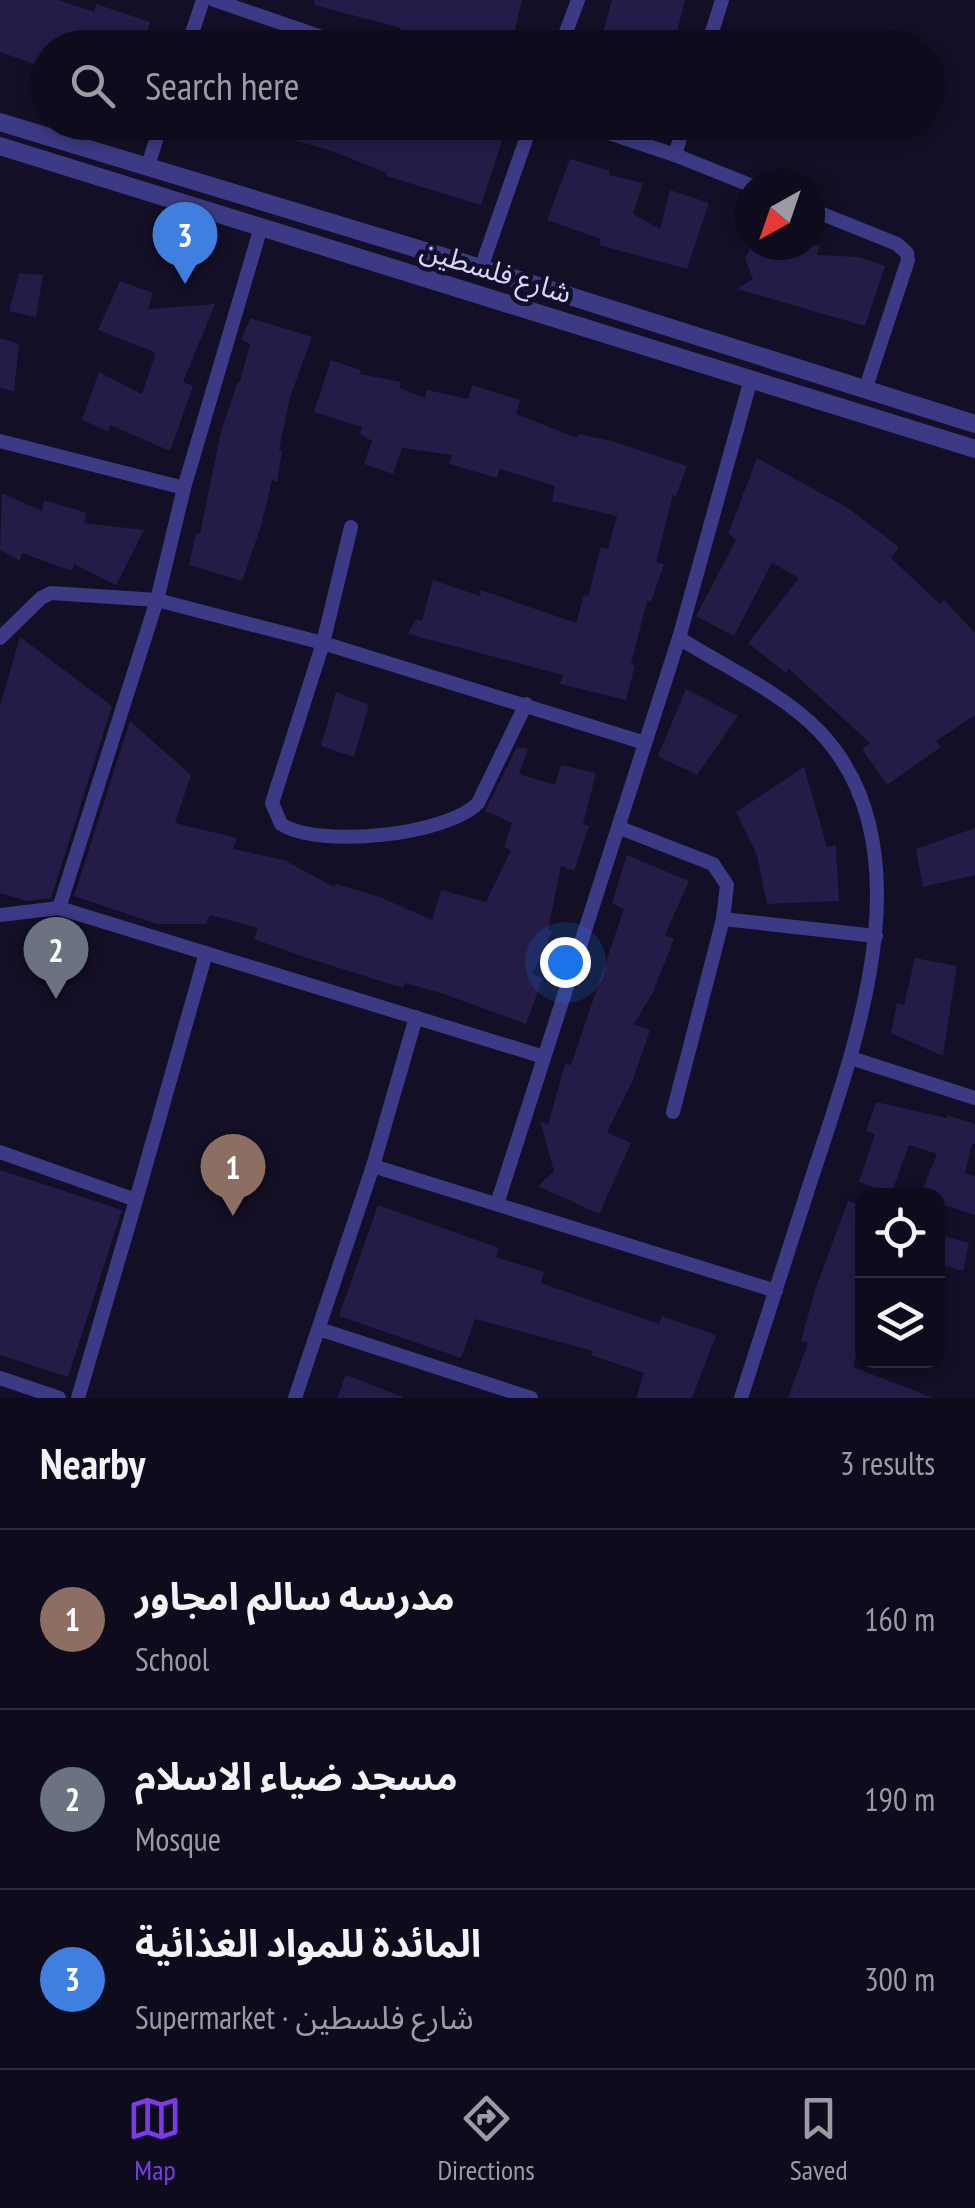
<!DOCTYPE html>
<html lang="en">
<head>
<meta charset="utf-8">
<style>
  body { margin:0; font-family:"PT Sans Narrow","Noto Sans Arabic",sans-serif; background:#171425; color:#f1f3f6 }
  .controls { position:absolute; right:30px; bottom:30px; display:grid; overflow:hidden; border-radius:20px; box-shadow:0 5px 15px #0003 }
  .controls button { width:90px; height:90px; display:grid; place-items:center; padding:0; border:0; border-bottom:2px solid #2e2b3b; background:#0e0b1c; color:#f1f3f6; font:50px sans-serif }
  .compass { position:absolute; left:735px; top:170px; width:90px; height:90px; border-radius:50%; background:#0e0b1c; box-shadow:0 5px 15px #0003; rotate:220deg }
  .you { position:absolute; left:565px; top:962px; width:35px; height:35px; margin:-25px; border:8px solid #fff; border-radius:50%; background:#1a73e8; box-shadow:0 0 0 15px #1a73e833 }
  .badge { display:grid; place-items:center; width:65px; height:65px; border-radius:50%; background:#7c3aed; color:#fff; font-size:32px; font-weight:700 }
  .pin { position:absolute; translate:-50% -82px; filter:drop-shadow(0 2px 5px #0008) }
  .pin::after { content:''; position:absolute; top:52px; width:35px; height:30px; background:inherit; clip-path:polygon(0 0,100% 0,50% 100%) }
  .list { margin:0; padding:0; list-style:none }
  h2 { display:flex; justify-content:space-between; align-items:center; height:130px; margin:0; padding:0 40px; font-size:42px }
  h2 small { font-size:32px; font-weight:400; color:#9b9ba3 }
  .list li { display:grid; grid-template-columns:65px 1fr auto; gap:30px; align-items:center; box-sizing:border-box; height:180px; padding:0 40px; border-top:2px solid #2e2b3b }
  .list b { display:block; font-size:38px; white-space:nowrap }
  .list p { margin:0; font-size:32px; white-space:nowrap; color:#9b9ba3 }
  .list em { font-size:32px; font-style:normal; color:#9b9ba3 }
  .icon { flex:none; width:55px; height:55px; fill:none; stroke:currentColor; stroke-width:2; stroke-linecap:round; stroke-linejoin:round }
  .map { position:relative; flex:none; width:975px; height:1398px; overflow:hidden }
  .search { position:absolute; background:#0e0b1c; box-shadow:0 5px 15px #0003; left:30px; right:30px; top:30px; height:110px; display:flex; align-items:center; gap:25px; box-sizing:border-box; padding:0 35px; border-radius:55px; color:#9b9ba3; font-size:38px }
  .sheet { height:670px; background:#0e0b1c }
  nav { display:flex; justify-content:space-around; align-items:center; box-sizing:border-box; height:140px; border-top:2px solid #2e2b3b; background:#0e0b1c; font-size:28px; color:#9b9ba3 }
  nav a { display:grid; justify-items:center; gap:5px }
  nav .on { color:#7c3aed }
  .map>svg:first-child { display:block }
  .building { fill:#241b47 }
  .lines { fill:none; stroke-linecap:round; stroke-linejoin:round }
  .minor { stroke:#3d3a85; stroke-width:14 }
  .tertiary { stroke:#3d3a85; stroke-width:18 }
  .labels { text-anchor:middle; stroke-width:9; stroke-linejoin:round; paint-order:stroke }
  .street-label { font-size:28px; fill:#d9d4ff; stroke:#130f26 }
</style>
</head>
<body>
<div class="map">
<svg width="975" height="1398" viewBox="0 0 975 1398">
  <rect width="100%" height="100%" fill="#130f26"/>
  <g class="building">
    <polygon points="0,0 58,0 94,12 96,4 150,22 143,48 48,48 48,69 0,52"/>
    <polygon points="315,0 522,0 515,30 522,32 517,48 434,48 399,33 401,28 314,5"/>
    <polygon points="612,0 685,0 673,48 626,48 601,40"/>
    <polygon points="283,122 457,122 503,138 481,205 386,176 387,173 329,150 279,136"/>
    <polygon points="570,159 610,171 609,175 643,183 633,214 660,229 670,190 709,203 687,269 599,245 601,239 547,220"/>
    <polygon points="752,245 820,245 817,255 859,257 885,266 865,326 737,289 753,279 745,258"/>
    <polygon points="19,273 43,275 36,317 9,311"/>
    <polygon points="120,281 153,293 148,309 215,304 183,382 193,386 170,451 110,425 108,431 82,420 99,372 142,394 155,355 154,352 98,330"/>
    <polygon points="251,318 312,337 290,397 279,450 282,451 277,482 272,480 261,526 242,581 189,565 196,533 200,534 221,431 238,381 240,382 250,344 241,339"/>
    <polygon points="0,338 19,344 14,391 0,388"/>
    <polygon points="331,360 360,370 360,374 401,382 400,388 425,398 427,390 468,399 472,385 520,400 516,414 577,438 578,434 612,441 687,466 676,496 673,495 656,562 664,564 651,602 647,601 631,664 635,665 626,700 560,684 563,675 408,634 416,619 422,621 433,580 480,596 481,590 576,623 584,595 588,596 601,547 608,549 617,516 552,501 555,486 500,469 497,478 449,464 452,455 402,448 393,474 364,464 372,441 360,434 362,427 314,412"/>
    <polygon points="757,458 848,508 899,547 891,558 940,604 944,600 975,633 975,715 936,741 941,747 887,785 862,749 870,743 789,669 786,673 748,643 799,578 772,563 734,636 696,616 736,540 728,534"/>
    <polygon points="2,493 42,511 44,500 87,513 84,523 144,530 116,585 74,564 72,571 22,553 20,561 0,550"/>
    <polygon points="20,637 112,706 51,898 27,901 0,893 0,706"/>
    <polygon points="686,689 738,716 697,775 658,756"/>
    <polygon points="336,692 369,705 354,757 321,746"/>
    <polygon points="130,721 191,775 175,823 237,838 233,849 284,860 334,887 336,884 380,897 432,920 441,890 486,902 511,850 504,847 512,823 485,811 517,747 528,749 519,774 555,785 561,765 596,773 583,824 589,826 574,871 561,866 548,930 552,932 532,974 543,978 526,1024 444,994 405,983 403,988 304,957 254,939 258,928 210,915 206,924 157,924 74,896"/>
    <polygon points="804,767 827,847 836,845 839,901 767,904 757,855 736,812"/>
    <polygon points="975,828 975,875 923,887 916,849"/>
    <polygon points="627,855 689,881 665,935 674,939 653,992 634,1024 650,1030 632,1082 607,1132 631,1143 599,1214 538,1186 554,1171 540,1121 548,1125 565,1064 571,1065 624,909 612,903"/>
    <polygon points="915,958 957,966 943,1056 891,1033 897,1003 904,1005"/>
    <polygon points="876,1102 947,1118 947,1115 975,1124 975,1144 972,1144 965,1174 975,1176 975,1215 938,1203 938,1196 920,1196 937,1154 909,1145 891,1194 859,1182 875,1134 866,1131"/>
    <polygon points="0,1170 122,1210 68,1377 0,1355"/>
    <polygon points="848,1201 862,1205 862,1334 853,1367 933,1398 788,1398 808,1343 801,1341 815,1290"/>
    <polygon points="378,1205 499,1248 496,1257 544,1272 541,1283 659,1324 662,1316 716,1335 692,1398 636,1398 644,1373 591,1355 593,1351 475,1319 461,1358 339,1316"/>
    <polygon points="938,1234 969,1243 963,1271 938,1264"/>
    <polygon points="346,1375 403,1397 402,1398 337,1398"/>
  </g>
  <g class="lines">
    <g class="minor">
      <polyline points="214,0 354,48"/>
      <polyline points="187,48 203,0"/>
      <polyline points="560,48 578,0"/>
      <polyline points="707,48 722,0"/>
      <polyline points="576,122 675,155 750,185"/>
      <polyline points="675,155 685,122"/>
      <polyline points="148,165 162,122"/>
      <polyline points="810,209 897,244 907,253 908,260 865,390"/>
      <polyline points="481,268 532,122"/>
      <polyline points="0,441 184,488"/>
      <path d="M351,527L323,643L272,803L281,824C319,849 447,835 478,803L526,704"/>
      <polyline points="0,638 41,598 51,593 157,600 323,643 645,743"/>
      <path d="M679,638C725,667 781,692 819,731C931,848 854,1049 811,1180C788,1253 764,1325 741,1398"/>
      <polyline points="620,828 713,864 727,885 723,919 673,1112"/>
      <polyline points="59,908 157,600 184,488 261,227"/>
      <polyline points="0,915 59,908 544,1057"/>
      <polyline points="723,919 876,936"/>
      <polyline points="851,1058 975,1098"/>
      <polyline points="0,1152 136,1200 78,1398"/>
      <polyline points="373,1166 776,1291"/>
      <polyline points="136,1200 206,953"/>
      <polyline points="497,1204 679,638 751,379"/>
      <polyline points="319,1329 531,1398"/>
      <polyline points="0,1378 59,1398"/>
      <polyline points="295,1398 373,1166 416,1017"/>
    </g>
    <g class="tertiary">
      <polyline points="0,122 481,268 975,424"/>
      <polyline points="0,146 975,449"/>
    </g>
  </g>
  <g class="labels">
    <g class="street-label">
      <text transform="translate(496 271) rotate(17)" y="10">شارع فلسطين</text>
    </g>
  </g>
</svg>
<div class="controls">
<button><svg class="icon" aria-label="locate" viewBox="0 0 24 24"><circle cx="12" cy="12" r="6"/><path d="M12 2v4M12 18v4M2 12h4M18 12h4"/></svg></button>
<button><svg class="icon" aria-label="layers" viewBox="0 0 24 24"><path d="M12 4l9 5-9 5-9-5zM3 14l9 5 9-5"/></svg></button>
</div>
<svg class="compass" viewBox="-18 -18 36 36"><path d="M0-13l5 13h-10z" fill="#e53935"/><path d="M0 13l5-13h-10z" fill="#9b9ba3"/></svg>
<div class="you"></div>
<div class="pin badge" style="left:233px;top:1216px;background:#8d6e63">1</div>
<div class="pin badge" style="left:56px;top:999px;background:#6b7280">2</div>
<div class="pin badge" style="left:185px;top:284px;background:#3f7fe0">3</div>
<div class="search"><svg class="icon" aria-label="search" viewBox="0 0 24 24"><circle cx="10" cy="10" r="6"/><path d="M15 15l6 6"/></svg>Search here</div>
</div>
<section class="sheet">
<h2>Nearby<small>3 results</small></h2>
<ul class="list">
<li><span class="badge" style="background:#8d6e63">1</span><div><b>مدرسه سالم امجاور</b><p>School</p></div><em>160 m</em></li>
<li><span class="badge" style="background:#6b7280">2</span><div><b>مسجد ضياء الاسلام</b><p>Mosque</p></div><em>190 m</em></li>
<li><span class="badge" style="background:#3f7fe0">3</span><div><b>المائدة للمواد الغذائية</b><p>Supermarket · شارع فلسطين</p></div><em>300 m</em></li>
</ul>
</section>
<nav>
<a class="on"><svg class="icon" aria-label="map" viewBox="0 0 24 24"><path d="M3 6l6-2 6 2 6-2v14l-6 2-6-2-6 2zM9 4v14M15 6v14"/></svg>Map</a>
<a><svg class="icon" aria-label="directions" viewBox="0 0 24 24"><path d="M12 3l9 9-9 9-9-9zM9 14v-3h6M13 9l2 2-2 2"/></svg>Directions</a>
<a><svg class="icon" aria-label="saved" viewBox="0 0 24 24"><path d="M7 4h10v16l-5-4-5 4z"/></svg>Saved</a>
</nav>
</body>
</html>
